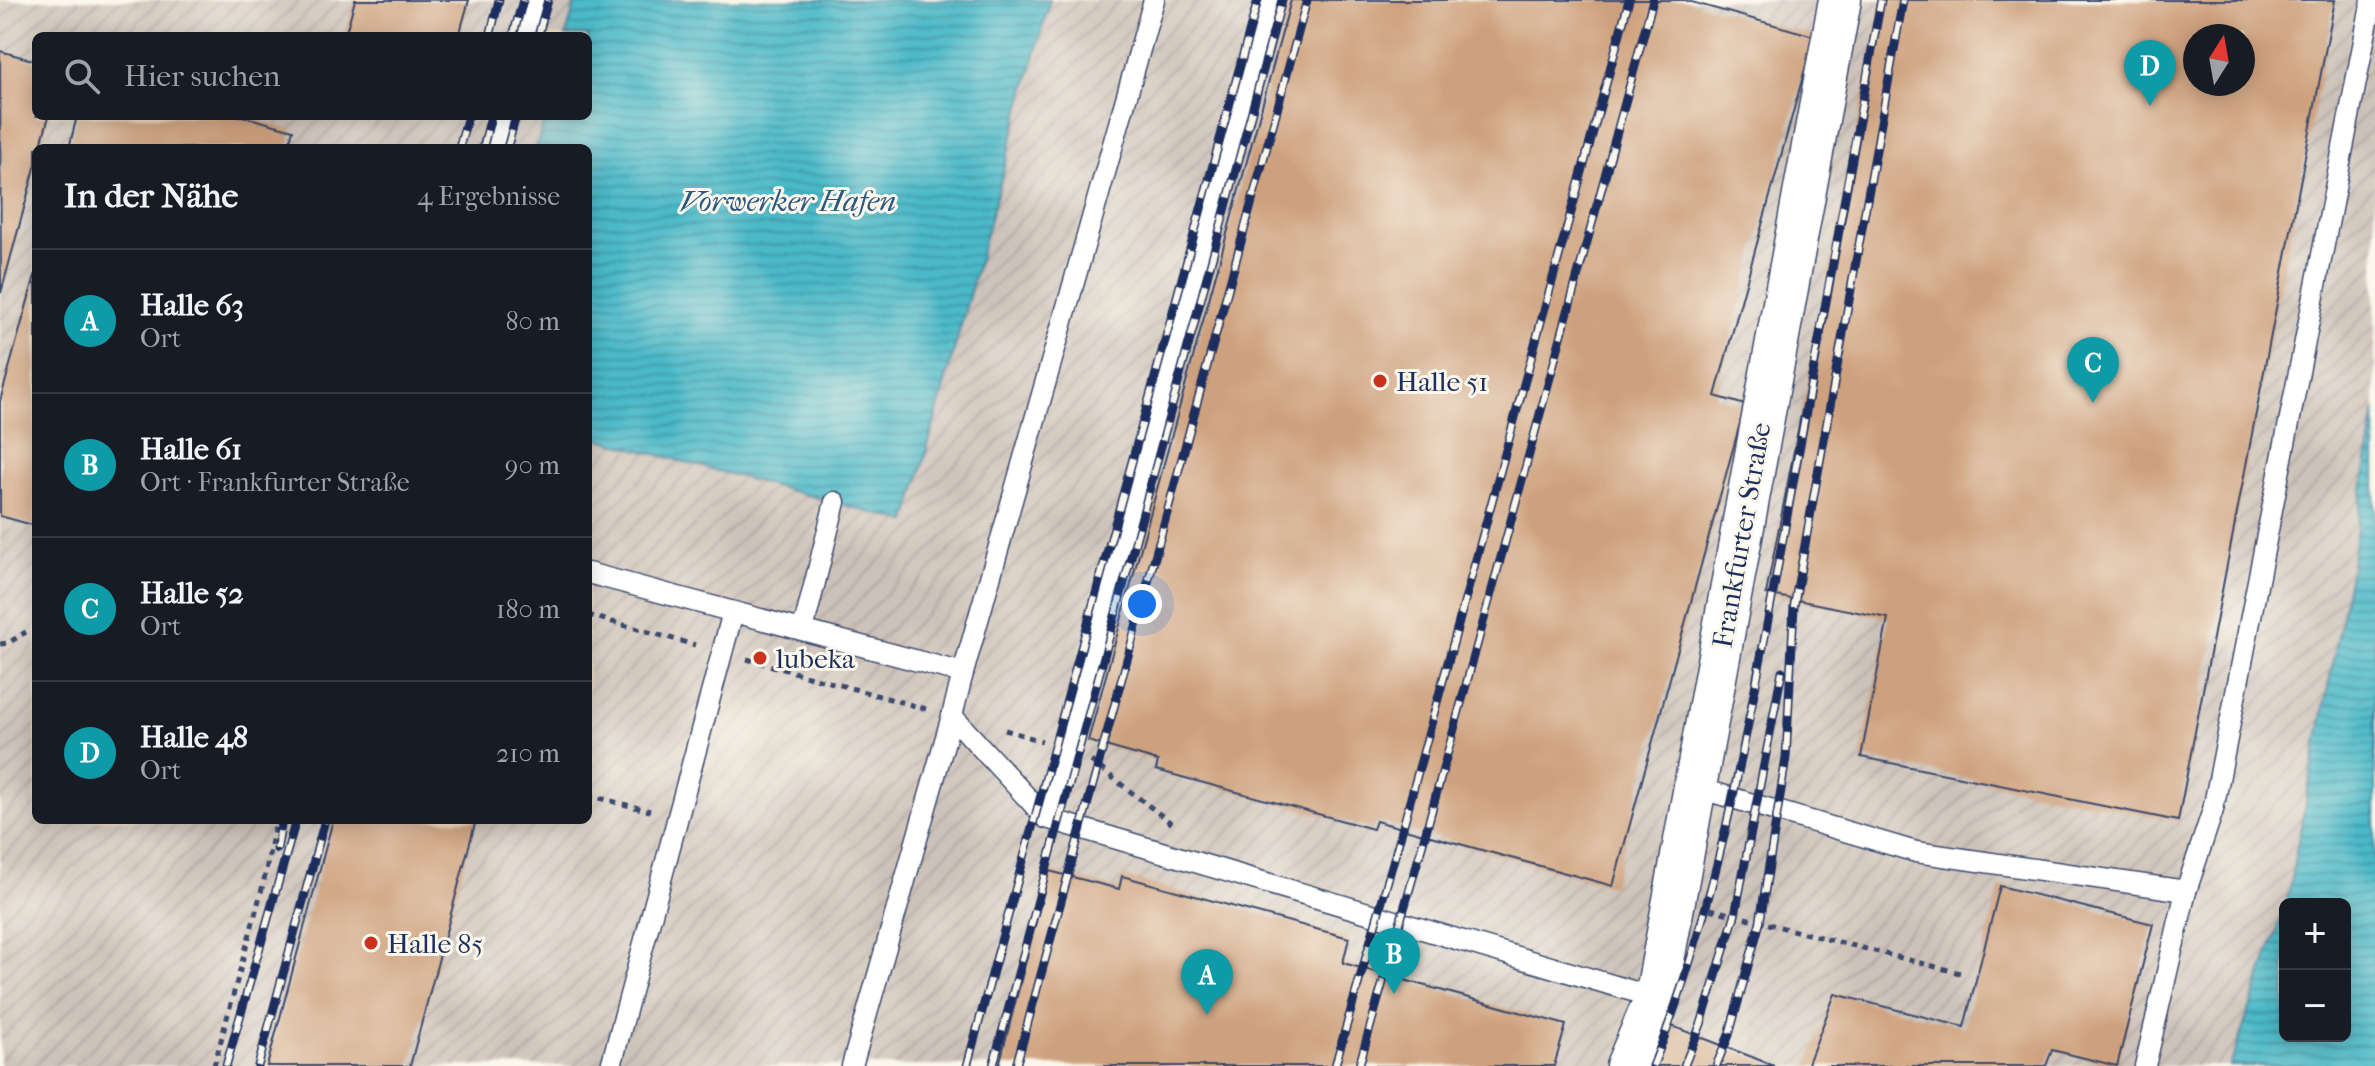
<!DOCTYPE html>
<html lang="de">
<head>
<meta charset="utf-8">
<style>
  body { margin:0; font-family:"IM FELL French Canon",serif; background:#242831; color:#f1f3f6 }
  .controls { position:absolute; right:24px; bottom:24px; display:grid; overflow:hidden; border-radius:12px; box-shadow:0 4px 20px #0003 }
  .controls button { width:72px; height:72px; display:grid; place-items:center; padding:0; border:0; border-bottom:2px solid #363941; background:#171b24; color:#f1f3f6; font:40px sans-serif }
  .compass { position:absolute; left:2183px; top:24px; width:72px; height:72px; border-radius:50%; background:#171b24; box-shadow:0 4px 20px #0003; rotate:11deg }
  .you { position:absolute; left:1142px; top:604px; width:28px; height:28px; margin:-20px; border:6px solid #fff; border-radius:50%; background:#1a73e8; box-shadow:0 0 0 12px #1a73e833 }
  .badge { display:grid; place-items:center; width:52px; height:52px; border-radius:50%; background:#0b8043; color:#fff; font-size:26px; font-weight:700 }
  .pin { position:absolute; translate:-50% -66px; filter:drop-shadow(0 2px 4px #0008) }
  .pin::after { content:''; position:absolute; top:42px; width:28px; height:24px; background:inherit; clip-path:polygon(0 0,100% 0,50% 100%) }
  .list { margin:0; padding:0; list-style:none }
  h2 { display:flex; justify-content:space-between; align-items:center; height:104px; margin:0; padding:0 32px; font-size:34px }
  h2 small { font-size:26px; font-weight:400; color:#9ea1a6 }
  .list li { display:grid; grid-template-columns:52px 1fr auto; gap:24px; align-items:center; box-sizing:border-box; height:144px; padding:0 32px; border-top:2px solid #363941 }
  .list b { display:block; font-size:30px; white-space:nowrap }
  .list p { margin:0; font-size:26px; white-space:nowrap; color:#9ea1a6 }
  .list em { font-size:26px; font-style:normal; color:#9ea1a6 }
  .icon { flex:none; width:44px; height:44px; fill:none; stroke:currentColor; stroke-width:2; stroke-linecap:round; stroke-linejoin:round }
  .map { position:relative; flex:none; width:2375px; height:1066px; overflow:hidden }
  .search { position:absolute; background:#171b24; box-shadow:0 4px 20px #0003; left:32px; top:32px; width:560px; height:88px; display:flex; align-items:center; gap:20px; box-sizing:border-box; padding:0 28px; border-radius:12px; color:#9ea1a6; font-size:30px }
  .panel { position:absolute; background:#171b24; box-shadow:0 4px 20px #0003; left:32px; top:144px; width:560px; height:680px; border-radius:12px }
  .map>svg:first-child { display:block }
  .industrial { fill:url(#industrial-furrows); fill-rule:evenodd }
  .water { fill:url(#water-rules); stroke:#347493; stroke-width:2 }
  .building { fill:#cea17e; fill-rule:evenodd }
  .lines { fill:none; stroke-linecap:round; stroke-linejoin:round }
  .service-casing { stroke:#3b496c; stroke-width:23 }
  .minor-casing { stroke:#3b496c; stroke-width:45 }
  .path { stroke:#3b496c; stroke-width:5; stroke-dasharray:6 6; stroke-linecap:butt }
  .service { stroke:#fff; stroke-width:20 }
  .minor { stroke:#fff; stroke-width:42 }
  .rail-casing { stroke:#1b2f5e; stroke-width:9 }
  .rail { stroke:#fbf7ec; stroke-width:6; stroke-dasharray:18; stroke-linecap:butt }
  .poi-dot { fill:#c8321e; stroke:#fbf7ec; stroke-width:3 }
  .labels { text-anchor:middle; stroke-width:6; stroke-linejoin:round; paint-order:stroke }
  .poi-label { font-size:28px; fill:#1b2f5e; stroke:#fbf7ec; text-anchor:start }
  .street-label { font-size:28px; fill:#1b2f5e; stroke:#fbf7ec }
  .water-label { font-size:30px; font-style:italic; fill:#2a587e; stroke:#fbf7ec }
</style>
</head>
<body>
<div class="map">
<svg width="2375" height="1066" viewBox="0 0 2375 1066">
  <defs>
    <pattern id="industrial-furrows" width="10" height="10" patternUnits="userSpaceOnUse" patternTransform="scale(2)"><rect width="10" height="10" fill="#cdc2b9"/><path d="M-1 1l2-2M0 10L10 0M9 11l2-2" fill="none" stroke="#afa7a1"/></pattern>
    <pattern id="water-rules" width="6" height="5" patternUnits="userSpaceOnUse" patternTransform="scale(2)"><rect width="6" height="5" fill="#4cb9c8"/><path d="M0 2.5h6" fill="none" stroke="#3e97a6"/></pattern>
  </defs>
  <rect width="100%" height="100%" fill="#fbf7ec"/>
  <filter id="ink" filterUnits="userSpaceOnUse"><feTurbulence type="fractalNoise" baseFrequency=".0125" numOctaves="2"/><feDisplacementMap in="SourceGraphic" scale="16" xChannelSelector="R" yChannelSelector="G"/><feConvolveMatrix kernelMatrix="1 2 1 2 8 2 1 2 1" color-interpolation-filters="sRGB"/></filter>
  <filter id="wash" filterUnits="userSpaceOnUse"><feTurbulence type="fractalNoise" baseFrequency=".006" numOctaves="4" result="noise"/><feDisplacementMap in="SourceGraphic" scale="32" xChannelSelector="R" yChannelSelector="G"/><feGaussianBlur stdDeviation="1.8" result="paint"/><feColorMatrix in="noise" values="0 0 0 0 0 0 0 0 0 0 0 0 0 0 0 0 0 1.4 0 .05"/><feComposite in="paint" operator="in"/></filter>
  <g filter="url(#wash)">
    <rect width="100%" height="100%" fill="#f3dbbc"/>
    <path class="industrial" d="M0,0H576L566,36H36V116H545L536,148H36V820H588V436L907,522L1050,0H2375V410L2350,573L2288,899L2230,1066H0ZM2195,36H2243V84H2195Z"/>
    <g class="water">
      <polygon points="576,0 1050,0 907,522 588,436 588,148 536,148 545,116 588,116 588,36 566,36"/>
      <polygon points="2375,410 2375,1066 2230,1066 2285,906 2285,1036 2345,1036 2345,904 2286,904 2350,573"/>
    </g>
    <g id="blocks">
      <g class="building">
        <polygon points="355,0 469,0 459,36 345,36"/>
        <polygon points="1291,0 1684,0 1814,36 1715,396 1745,405 1613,886 1376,821 1373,829 1156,770 1158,761 1088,741"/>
        <path d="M1882,0H2335L2178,821L1861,757L1888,618L1766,594ZM2195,36H2243V84H2195Z"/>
        <polygon points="0,51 36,61 36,116 49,116 40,148 36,148 36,164 1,293"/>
        <polygon points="77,116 242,116 293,130 288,148 69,148"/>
        <polygon points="36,272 36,526 0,516 0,401"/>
        <polygon points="333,820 476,820 410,1066 267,1066"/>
        <polygon points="1049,871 1119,889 1122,876 1349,938 1343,963 1566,1025 1554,1066 999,1066"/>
        <polygon points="2000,886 2153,924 2117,1066 2052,1050 2046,1066 1807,1066 1835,994 1964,1027"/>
        <polygon points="1659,1021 1752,1057 1774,1066 1642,1066"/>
      </g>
    </g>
  </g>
  <g filter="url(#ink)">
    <use href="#blocks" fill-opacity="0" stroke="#3b496c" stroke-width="2"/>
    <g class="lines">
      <defs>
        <g id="service">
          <polyline points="524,36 534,0"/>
          <polyline points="493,148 502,116"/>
          <polyline points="588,573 963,673 952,716 1046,818 1656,998"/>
          <polyline points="803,630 835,502"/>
          <polyline points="963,673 1154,0"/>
          <polyline points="1695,787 1916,852 2186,891 2213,810 2372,0"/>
          <polyline points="1046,818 1089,675 1164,385 1270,0"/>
          <polyline points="611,1066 733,612"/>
          <polyline points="852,1066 952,716"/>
          <polyline points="2145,1066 2186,891"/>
        </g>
        <polyline id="minor" points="1627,1066 1656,998 1840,0"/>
      </defs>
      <use href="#service" class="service-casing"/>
      <use href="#minor" class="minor-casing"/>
      <g class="path">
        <polyline points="588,615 695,645"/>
        <polyline points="0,644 8,643 26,632"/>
        <polyline points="747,659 926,709"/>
        <polyline points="1005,730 1042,741"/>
        <polyline points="1091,761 1175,826"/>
        <polyline points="588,795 650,811"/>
        <polyline points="1710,909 1964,974"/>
        <polyline points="214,1066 263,885 276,820"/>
      </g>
      <use href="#service" class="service"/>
      <use href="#minor" class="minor"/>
      <defs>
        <g id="rail">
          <polyline points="490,36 499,0"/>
          <polyline points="513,36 523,0"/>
          <polyline points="538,36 548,0"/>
          <polyline points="459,148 468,116"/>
          <polyline points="483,148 491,116"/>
          <polyline points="507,148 516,116"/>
          <polyline points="277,849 282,820"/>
          <polyline points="226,1066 296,820"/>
          <polyline points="258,1066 325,820"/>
          <polyline points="967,1066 1258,0"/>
          <polyline points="993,1066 1282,0"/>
          <polyline points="1016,1066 1307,0"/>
          <polyline points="1335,1066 1401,834 1629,0"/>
          <polyline points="1359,1066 1424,839 1653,0"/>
          <path d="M1653,1066C1719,901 1749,723 1781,549C1814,366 1847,183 1881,0"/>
          <polyline points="1684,1066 1701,1024 1735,915 1782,671"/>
          <polyline points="1716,1066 1729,1035 1760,922 1786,758 1794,606 1903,0"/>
        </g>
      </defs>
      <use href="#rail" class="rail-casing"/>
      <use href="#rail" class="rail"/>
    </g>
  </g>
  <g class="poi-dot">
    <circle cx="1380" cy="381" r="8"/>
    <circle cx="760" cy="658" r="8"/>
    <circle cx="371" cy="943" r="8"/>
  </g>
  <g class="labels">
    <g class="poi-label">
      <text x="1396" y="391">Halle 51</text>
      <text x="776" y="668">lubeka</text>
      <text x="387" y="953">Halle 85</text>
    </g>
    <g class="street-label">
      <text transform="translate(1741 535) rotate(-80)" y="10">Frankfurter Straße</text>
    </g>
    <g class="water-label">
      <text x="788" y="211">Vorwerker Hafen</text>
    </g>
  </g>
</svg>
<div class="controls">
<button>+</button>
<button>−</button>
</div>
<svg class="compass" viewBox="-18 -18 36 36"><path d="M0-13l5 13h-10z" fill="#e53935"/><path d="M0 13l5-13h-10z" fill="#9ea1a6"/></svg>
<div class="you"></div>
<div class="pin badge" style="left:1207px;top:1015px;background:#0f9aa8">A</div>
<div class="pin badge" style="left:1394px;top:994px;background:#0f9aa8">B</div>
<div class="pin badge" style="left:2093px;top:403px;background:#0f9aa8">C</div>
<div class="pin badge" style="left:2150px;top:106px;background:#0f9aa8">D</div>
<div class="search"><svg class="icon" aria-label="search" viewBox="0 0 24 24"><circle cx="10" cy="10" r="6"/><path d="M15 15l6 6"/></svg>Hier suchen</div>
<section class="panel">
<h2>In der Nähe<small>4 Ergebnisse</small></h2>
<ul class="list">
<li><span class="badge" style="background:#0f9aa8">A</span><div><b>Halle 63</b><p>Ort</p></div><em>80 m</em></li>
<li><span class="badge" style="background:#0f9aa8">B</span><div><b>Halle 61</b><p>Ort · Frankfurter Straße</p></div><em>90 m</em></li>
<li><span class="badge" style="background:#0f9aa8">C</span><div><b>Halle 52</b><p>Ort</p></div><em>180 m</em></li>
<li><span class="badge" style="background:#0f9aa8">D</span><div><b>Halle 48</b><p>Ort</p></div><em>210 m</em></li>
</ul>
</section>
</div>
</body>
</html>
